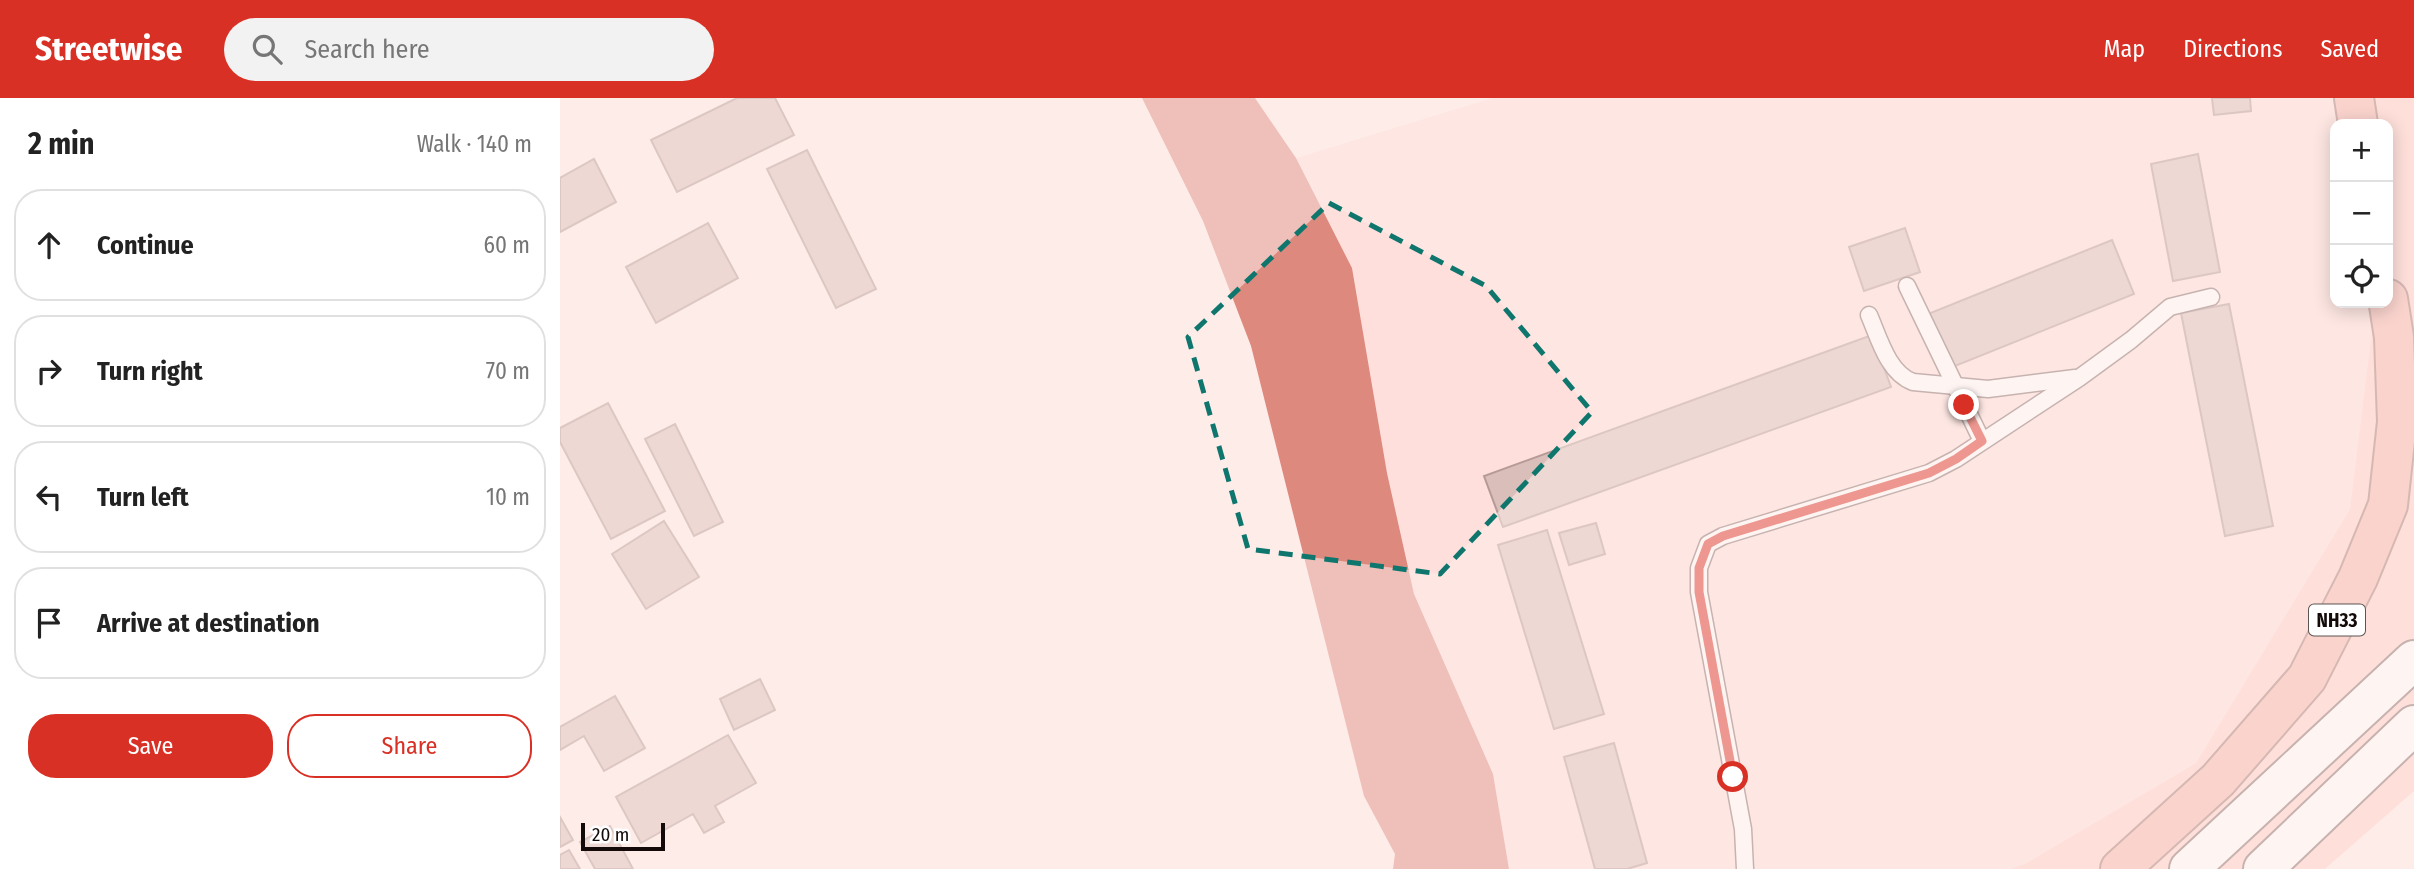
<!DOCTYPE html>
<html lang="en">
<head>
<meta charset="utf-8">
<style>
  body { margin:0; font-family:"Fira Sans Condensed",sans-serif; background:#f2f2f2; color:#222 }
  .controls { position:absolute; right:21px; top:21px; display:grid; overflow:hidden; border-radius:14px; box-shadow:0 4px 18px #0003 }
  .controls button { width:63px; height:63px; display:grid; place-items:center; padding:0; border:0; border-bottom:2px solid #e0e0e0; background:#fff; color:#222; font:35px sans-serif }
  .scale { position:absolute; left:21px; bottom:18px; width:84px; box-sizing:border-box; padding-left:7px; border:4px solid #130a09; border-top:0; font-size:19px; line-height:24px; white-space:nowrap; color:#130a09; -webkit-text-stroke:5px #fff; paint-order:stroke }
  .stop { position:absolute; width:21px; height:21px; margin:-16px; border:5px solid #d93025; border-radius:50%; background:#fff }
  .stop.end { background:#d93025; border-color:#fff; box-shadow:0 2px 7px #0008 }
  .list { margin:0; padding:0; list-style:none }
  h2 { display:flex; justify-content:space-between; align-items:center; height:91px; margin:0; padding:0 28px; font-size:30px }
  h2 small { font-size:23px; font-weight:400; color:#767676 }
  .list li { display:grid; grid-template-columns:46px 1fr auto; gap:21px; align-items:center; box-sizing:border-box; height:112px; margin:0 14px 14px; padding:0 14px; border:2px solid #e0e0e0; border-radius:28px }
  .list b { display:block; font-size:26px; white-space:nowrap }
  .list em { font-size:23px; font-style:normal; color:#767676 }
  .actions { display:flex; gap:14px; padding:21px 28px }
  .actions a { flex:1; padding:16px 0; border:2px solid #d93025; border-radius:28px; text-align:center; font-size:24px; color:#d93025 }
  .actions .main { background:#d93025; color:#fff }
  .icon { flex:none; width:38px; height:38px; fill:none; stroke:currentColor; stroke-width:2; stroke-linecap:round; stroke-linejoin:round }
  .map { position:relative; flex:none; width:1854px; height:771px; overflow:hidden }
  header { display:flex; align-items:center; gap:42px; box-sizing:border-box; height:98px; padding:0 35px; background:#d93025; color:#fff }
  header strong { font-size:33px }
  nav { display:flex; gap:38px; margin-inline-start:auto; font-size:24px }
  .search { width:490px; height:63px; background:#f2f2f2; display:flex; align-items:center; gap:18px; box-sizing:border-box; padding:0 24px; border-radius:38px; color:#767676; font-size:26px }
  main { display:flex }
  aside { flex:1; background:#fff }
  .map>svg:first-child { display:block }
  .built { fill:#fedfdb }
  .green { fill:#ffcec7 }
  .water { fill:#de897e }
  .building { fill:#dabeb9; stroke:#b59a96; stroke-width:2 }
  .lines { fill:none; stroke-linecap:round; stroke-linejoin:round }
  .lane-casing { stroke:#856c68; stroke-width:19 }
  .secondary-casing { stroke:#856c68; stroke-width:42 }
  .highway-casing { stroke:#a67872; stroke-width:42 }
  .lane { stroke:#fff; stroke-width:16 }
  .secondary { stroke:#fff; stroke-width:38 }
  .highway { stroke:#f5b4ab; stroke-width:38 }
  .route { stroke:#d93025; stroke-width:9 }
  .marked { fill:none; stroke:#0f766e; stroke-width:5; stroke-dasharray:14 9; stroke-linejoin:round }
  .labels { text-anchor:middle; stroke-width:5; stroke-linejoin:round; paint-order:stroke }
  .shield { fill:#fff; stroke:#5a5453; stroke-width:2 }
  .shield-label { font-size:19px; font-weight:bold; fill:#130a09 }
</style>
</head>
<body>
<header>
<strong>Streetwise</strong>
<div class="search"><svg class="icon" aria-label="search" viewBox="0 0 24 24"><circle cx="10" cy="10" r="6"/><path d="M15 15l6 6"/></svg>Search here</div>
<nav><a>Map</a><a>Directions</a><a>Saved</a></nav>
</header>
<main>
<aside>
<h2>2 min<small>Walk · 140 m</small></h2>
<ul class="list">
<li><svg class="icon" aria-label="ahead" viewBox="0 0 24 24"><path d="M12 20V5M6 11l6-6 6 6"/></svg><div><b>Continue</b></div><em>60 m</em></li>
<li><svg class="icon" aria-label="right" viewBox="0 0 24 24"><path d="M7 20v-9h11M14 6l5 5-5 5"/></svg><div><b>Turn right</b></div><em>70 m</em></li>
<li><svg class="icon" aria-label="left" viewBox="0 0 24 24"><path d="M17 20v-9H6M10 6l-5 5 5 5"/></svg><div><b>Turn left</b></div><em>10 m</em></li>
<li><svg class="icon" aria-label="arrive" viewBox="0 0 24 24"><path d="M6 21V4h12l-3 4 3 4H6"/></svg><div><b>Arrive at destination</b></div></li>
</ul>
<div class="actions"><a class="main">Save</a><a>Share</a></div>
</aside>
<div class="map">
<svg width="1854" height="771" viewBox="0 0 1854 771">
  <rect width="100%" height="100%" fill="#feece9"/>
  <polygon class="built" points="932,0 1773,0 1777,26 1775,26 1775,205 1810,205 1813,224 1790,411 1636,665 1465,766 1450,771 949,771 933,676 854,496 827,375 792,170 736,60"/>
  <polygon class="green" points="1773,0 1854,0 1854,693 1765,771 1450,771 1465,766 1636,665 1790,411 1813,224 1828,205 1828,26 1777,26"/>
  <polygon class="water" points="582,0 695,0 736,60 792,170 827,375 854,496 933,676 949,771 833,771 835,756 804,698 691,248 643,123"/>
  <g class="building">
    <polygon points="177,0 215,0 234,37 117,94 91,42"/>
    <polygon points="1652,0 1690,0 1691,13 1654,17"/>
    <polygon points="247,52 316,191 276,210 207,71"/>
    <polygon points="1638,56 1660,174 1613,183 1591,66"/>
    <polygon points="34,61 56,104 0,134 0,80"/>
    <polygon points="148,125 178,180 96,225 66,169"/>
    <polygon points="1345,130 1360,174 1304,193 1289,149"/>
    <polygon points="1552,142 1574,196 1390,270 1368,216"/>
    <polygon points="1669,206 1713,428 1665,438 1621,215"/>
    <polygon points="1312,237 1331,289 943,429 924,378"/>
    <polygon points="48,305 105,413 51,441 0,344 0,330"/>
    <polygon points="115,326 163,424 134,438 85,341"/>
    <polygon points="104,423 139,479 86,511 52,456"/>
    <polygon points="1036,425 1045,456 1009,467 999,435"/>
    <polygon points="987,432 1044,616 994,631 938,447"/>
    <polygon points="200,581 215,612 174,632 160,601"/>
    <polygon points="55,598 85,650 44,673 24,638 0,652 0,629"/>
    <polygon points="168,637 196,685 155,708 164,724 144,735 133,716 81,745 56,699"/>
    <polygon points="1054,645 1087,765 1067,771 1035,771 1004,659"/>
    <polygon points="0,719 13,742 0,749"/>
    <polygon points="50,728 73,771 35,771 20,744"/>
    <polygon points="9,752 20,771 0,771 0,757"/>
  </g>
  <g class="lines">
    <defs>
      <g id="lane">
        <polyline points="1347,188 1422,343"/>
        <path d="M1309,217C1319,240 1328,275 1353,284L1428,291L1515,280"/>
        <polyline points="1185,771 1183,731 1139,494 1139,470 1148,446 1163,438 1369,375 1396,361 1519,280 1571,242 1610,209 1651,199"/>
      </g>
      <g id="secondary">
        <polyline points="1629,771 1854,562"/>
        <polyline points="1703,771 1854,627"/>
      </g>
      <g id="highway">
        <polyline points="1794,0 1798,26"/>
        <polyline points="1560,771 1658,682 1747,580 1798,480 1828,407 1837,324 1834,239 1828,201"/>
      </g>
    </defs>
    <use href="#lane" class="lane-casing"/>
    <use href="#secondary" class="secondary-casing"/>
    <use href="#highway" class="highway-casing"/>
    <use href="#lane" class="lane"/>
    <use href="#secondary" class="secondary"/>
    <use href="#highway" class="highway"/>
  </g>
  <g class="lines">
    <polyline class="route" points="1173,679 1139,494 1139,470 1148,446 1163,438 1369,375 1396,361 1422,343 1404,307"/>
  </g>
  <path d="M0 0H1854V771H0ZM769,105L926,188L1032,314L880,476L688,451L628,239Z" fill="#feece9" fill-opacity=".55" fill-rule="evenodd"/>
  <path class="marked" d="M769,105L926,188L1032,314L880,476L688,451L628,239Z"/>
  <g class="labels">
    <rect class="shield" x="1749" y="506.5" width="56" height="31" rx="5"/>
    <g class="shield-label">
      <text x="1777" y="529">NH33</text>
    </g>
  </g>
</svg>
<div class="controls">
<button>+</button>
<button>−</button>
<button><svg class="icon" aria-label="locate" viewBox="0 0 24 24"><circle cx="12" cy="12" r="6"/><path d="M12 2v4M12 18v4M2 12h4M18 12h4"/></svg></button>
</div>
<div class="scale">20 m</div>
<div class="stop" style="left:1173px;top:679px"></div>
<div class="stop end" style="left:1404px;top:307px"></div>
</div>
</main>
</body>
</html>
